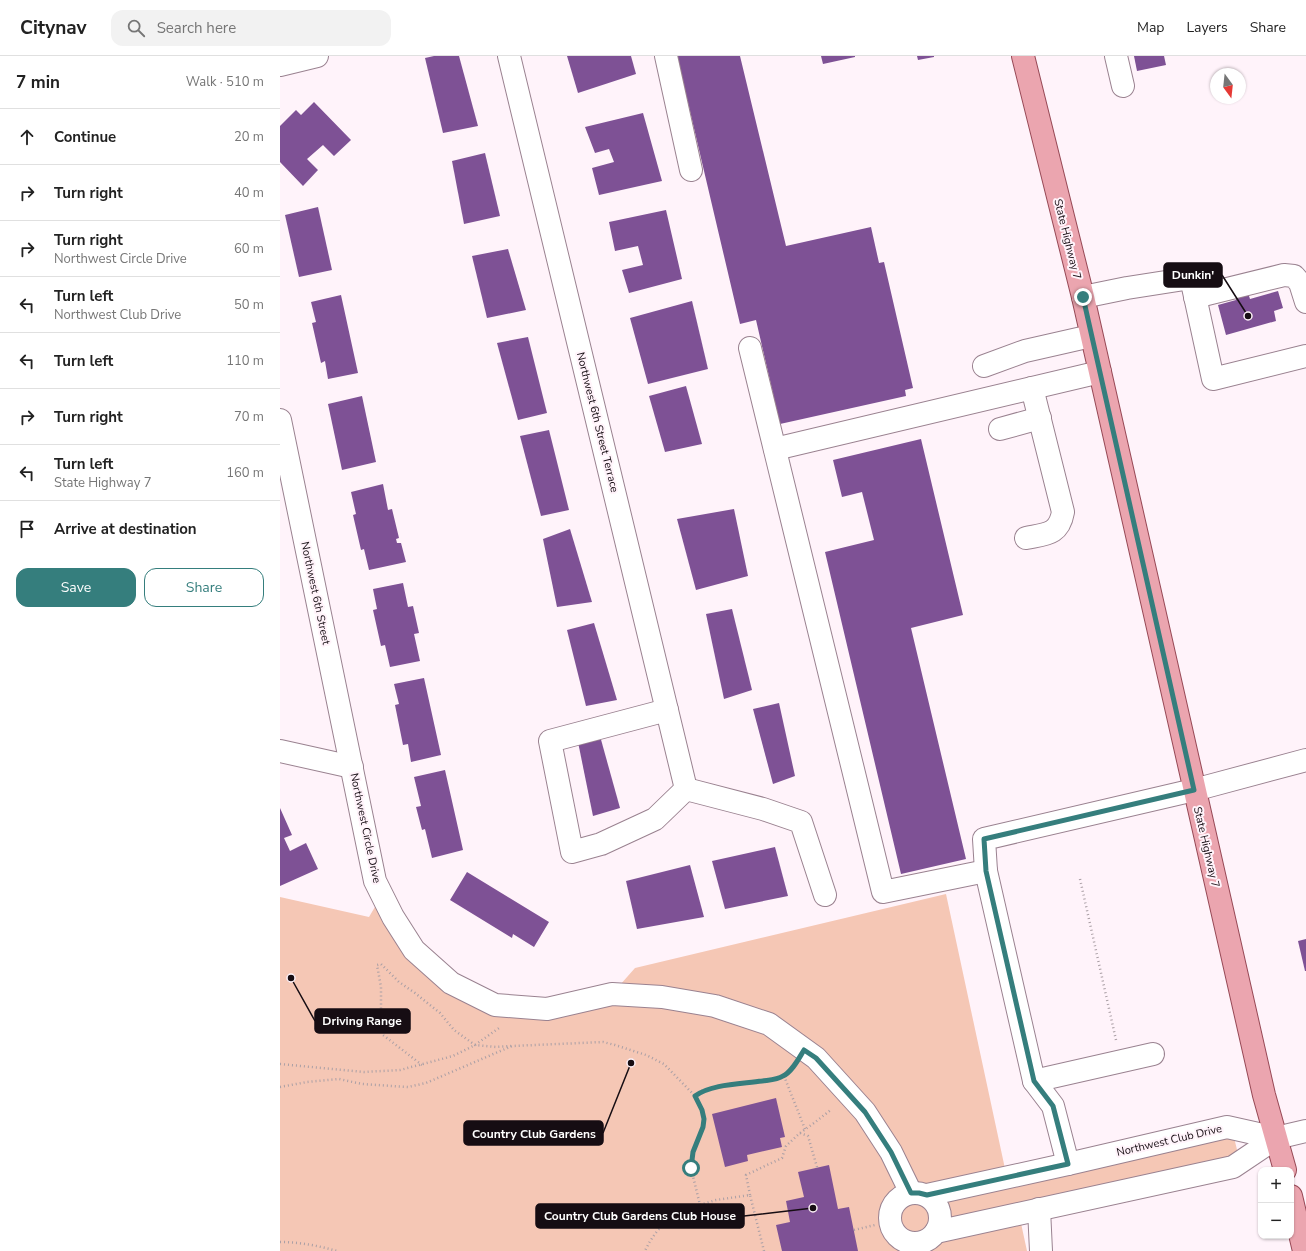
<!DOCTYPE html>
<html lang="en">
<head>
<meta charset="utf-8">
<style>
  body { margin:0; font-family:"Nunito Sans",sans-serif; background:#f2f2f2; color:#222 }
  .controls { position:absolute; right:12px; bottom:12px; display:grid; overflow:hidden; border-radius:8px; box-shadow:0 1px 3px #0004 }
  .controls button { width:36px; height:36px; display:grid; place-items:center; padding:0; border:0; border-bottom:1px solid #e0e0e0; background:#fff; color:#222; font:20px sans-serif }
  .compass { position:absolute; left:930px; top:12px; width:36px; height:36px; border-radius:50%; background:#fff; box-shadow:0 1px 3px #0004; rotate:165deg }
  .stop { position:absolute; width:12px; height:12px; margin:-9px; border:3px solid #357e7d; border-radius:50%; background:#fff }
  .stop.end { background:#357e7d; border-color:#fff; box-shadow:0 1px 4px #0008 }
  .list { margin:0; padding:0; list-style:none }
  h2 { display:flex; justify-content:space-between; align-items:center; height:52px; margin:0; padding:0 16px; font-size:17px }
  h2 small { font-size:13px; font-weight:400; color:#767676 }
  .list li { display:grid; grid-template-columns:26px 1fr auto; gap:12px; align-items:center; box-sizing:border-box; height:56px; padding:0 16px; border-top:1px solid #e0e0e0 }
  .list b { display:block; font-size:15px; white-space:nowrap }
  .list p { margin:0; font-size:13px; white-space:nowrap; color:#767676 }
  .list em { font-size:13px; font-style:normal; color:#767676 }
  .actions { display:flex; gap:8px; padding:12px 16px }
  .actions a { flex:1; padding:9px 0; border:1px solid #357e7d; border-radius:12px; text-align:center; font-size:14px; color:#357e7d }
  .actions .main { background:#357e7d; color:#fff }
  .icon { flex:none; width:22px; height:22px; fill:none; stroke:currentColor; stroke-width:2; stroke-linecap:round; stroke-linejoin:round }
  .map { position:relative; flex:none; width:1026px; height:1195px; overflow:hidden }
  header { display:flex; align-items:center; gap:24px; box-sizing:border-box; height:56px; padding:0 20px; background:#fff; border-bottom:1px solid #e0e0e0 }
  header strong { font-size:19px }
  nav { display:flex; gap:22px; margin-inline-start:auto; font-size:14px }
  .search { width:280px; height:36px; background:#f2f2f2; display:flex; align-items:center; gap:10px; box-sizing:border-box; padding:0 14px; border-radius:12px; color:#767676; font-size:15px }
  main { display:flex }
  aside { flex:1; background:#fff }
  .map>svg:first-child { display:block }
  .green { fill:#f5c7b5 }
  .building { fill:#7e5195 }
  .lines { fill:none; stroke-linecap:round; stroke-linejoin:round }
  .minor-casing { stroke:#9a8290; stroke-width:24 }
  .major-casing { stroke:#974956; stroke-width:24 }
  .path { stroke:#aa9fa5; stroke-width:2.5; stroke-dasharray:1 3; stroke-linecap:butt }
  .minor { stroke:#fff; stroke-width:22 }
  .major { stroke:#eba5af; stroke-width:22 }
  .route { stroke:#357e7d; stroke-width:5 }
  .labels { text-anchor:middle; stroke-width:4; stroke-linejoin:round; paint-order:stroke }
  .street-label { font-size:11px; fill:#160d13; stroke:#fff3fa }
  .leader { fill:none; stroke:#160d13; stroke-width:1.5 }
  .callout-dot { fill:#160d13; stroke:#fff3fa; stroke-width:1.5 }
  .callout { fill:#160d13; stroke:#160d13; stroke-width:1.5 }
  .callout-label { font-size:12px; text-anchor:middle; font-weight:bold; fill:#fff }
</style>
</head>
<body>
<header>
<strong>Citynav</strong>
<div class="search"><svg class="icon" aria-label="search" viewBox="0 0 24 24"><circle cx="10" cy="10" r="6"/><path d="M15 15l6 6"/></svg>Search here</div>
<nav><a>Map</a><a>Layers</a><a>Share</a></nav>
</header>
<main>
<aside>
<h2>7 min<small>Walk · 510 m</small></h2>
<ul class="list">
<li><svg class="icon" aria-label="ahead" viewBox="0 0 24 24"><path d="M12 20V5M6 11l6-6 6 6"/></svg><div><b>Continue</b></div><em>20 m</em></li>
<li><svg class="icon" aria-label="right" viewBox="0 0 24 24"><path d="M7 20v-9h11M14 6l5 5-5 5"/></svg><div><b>Turn right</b></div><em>40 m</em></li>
<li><svg class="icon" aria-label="right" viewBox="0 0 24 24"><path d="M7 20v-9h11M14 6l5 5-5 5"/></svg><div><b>Turn right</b><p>Northwest Circle Drive</p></div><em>60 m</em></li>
<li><svg class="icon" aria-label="left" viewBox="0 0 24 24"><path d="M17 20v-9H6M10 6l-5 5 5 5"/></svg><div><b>Turn left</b><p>Northwest Club Drive</p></div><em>50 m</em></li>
<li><svg class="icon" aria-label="left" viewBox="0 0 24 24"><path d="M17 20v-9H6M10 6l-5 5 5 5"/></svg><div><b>Turn left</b></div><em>110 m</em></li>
<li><svg class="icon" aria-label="right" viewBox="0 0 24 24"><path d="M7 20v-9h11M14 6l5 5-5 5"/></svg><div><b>Turn right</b></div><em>70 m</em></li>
<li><svg class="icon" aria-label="left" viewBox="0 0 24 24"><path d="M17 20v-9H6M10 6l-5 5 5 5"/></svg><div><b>Turn left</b><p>State Highway 7</p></div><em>160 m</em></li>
<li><svg class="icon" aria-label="arrive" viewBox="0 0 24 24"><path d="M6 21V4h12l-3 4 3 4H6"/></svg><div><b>Arrive at destination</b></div></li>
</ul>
<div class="actions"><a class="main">Save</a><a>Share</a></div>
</aside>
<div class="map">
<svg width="1026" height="1195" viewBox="0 0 1026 1195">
  <rect width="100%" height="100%" fill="#fff3fa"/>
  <polygon class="green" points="666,838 727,1122 949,1061 960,1106 739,1158 747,1195 0,1195 0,841 89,861 102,839 134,894 215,949 332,938 355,912"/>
  <g class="building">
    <polygon points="154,0 179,0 198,70 163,77 145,2"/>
    <polygon points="287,0 351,0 356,18 298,37"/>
    <polygon points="397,0 460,0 506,190 591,171 599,207 604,206 633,332 625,334 626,340 500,368 476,264 460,268"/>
    <polygon points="541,0 575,0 575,1 543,8"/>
    <polygon points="637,0 654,0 654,1 638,4"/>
    <polygon points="854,0 884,0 886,9 857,15"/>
    <polygon points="34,46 71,84 54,100 43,89 27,103 38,114 23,130 0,106 0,70 16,54 21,59"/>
    <polygon points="363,57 382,125 319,139 312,112 334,106 329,93 315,97 305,71"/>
    <polygon points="205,97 220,160 184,168 172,105"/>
    <polygon points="38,151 52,214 19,221 5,159"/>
    <polygon points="386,154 402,223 349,237 342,214 363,209 358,190 335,195 329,166"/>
    <polygon points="228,193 246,254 207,262 192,200"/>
    <polygon points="967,234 970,243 998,235 1003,252 994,255 996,265 946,279 938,249 956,244 954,238"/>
    <polygon points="61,239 78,317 48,323 45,305 41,307 32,267 36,266 31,246"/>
    <polygon points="412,245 428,313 368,328 350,262"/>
    <polygon points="248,281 267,357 238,364 217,287"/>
    <polygon points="406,330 422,388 385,396 369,340"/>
    <polygon points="82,340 96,406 62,414 48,348"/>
    <polygon points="269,374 289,454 261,460 240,380"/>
    <polygon points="641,383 683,559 631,572 686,803 621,818 545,496 594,484 582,436 562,441 553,404"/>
    <polygon points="103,428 108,454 112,453 119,482 116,483 117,487 121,487 126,506 89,514 84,493 81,494 73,459 76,458 71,436"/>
    <polygon points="454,453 468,520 416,534 397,463"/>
    <polygon points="290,473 312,546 277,551 263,483"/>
    <polygon points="123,527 128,551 133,550 139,577 134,578 140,605 110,611 105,589 101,590 93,554 97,553 93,533"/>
    <polygon points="452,553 472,634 444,643 426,558"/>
    <polygon points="314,567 337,644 306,650 287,574"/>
    <polygon points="144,622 161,699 131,706 128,688 123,689 115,649 119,648 114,628"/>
    <polygon points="499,647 515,720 493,728 473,653"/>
    <polygon points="320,680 340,752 313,760 298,686"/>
    <polygon points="165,714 183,794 152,802 145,773 142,774 136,751 141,750 134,721"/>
    <polygon points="0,752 12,779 4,782 10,795 26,787 38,813 0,830"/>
    <polygon points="495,791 508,840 445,853 432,805"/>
    <polygon points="410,809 424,861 357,873 346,825"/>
    <polygon points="187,816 269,866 254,891 233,878 232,882 170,844"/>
    <polygon points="1026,883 1026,915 1025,915 1018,885"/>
    <polygon points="496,1042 505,1081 500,1082 502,1091 467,1099 468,1105 445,1111 432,1058"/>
    <polygon points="549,1109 558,1153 569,1151 578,1195 502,1195 496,1169 510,1166 506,1145 524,1141 518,1116"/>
  </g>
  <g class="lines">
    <defs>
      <g id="minor">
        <polyline points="229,0 406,733"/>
        <polyline points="386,0 411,114"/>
        <polyline points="836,0 843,30"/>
        <polyline points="0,9 37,0"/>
        <polyline points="803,241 847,232 911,222 933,323 1026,300"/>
        <polyline points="915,241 1004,219 1014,220 1020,227 1026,246"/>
        <polyline points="470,292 603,836 706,815"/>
        <polyline points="704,310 745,295 811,280"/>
        <polyline points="0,364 95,825 113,861 134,894 171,927 215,949 267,953 332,938 382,941 435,950 489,968 536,1002 585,1056 611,1096 631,1137"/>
        <polyline points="720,373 760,362"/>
        <polyline points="495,393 820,316"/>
        <path d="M746,482C766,478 779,479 783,456L752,332"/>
        <polyline points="387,654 270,685 292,796 321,788 375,763 406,733"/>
        <polyline points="0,695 72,711"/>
        <polyline points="406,733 483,753 521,766 545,839"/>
        <polyline points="754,1025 873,998"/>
        <polyline points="788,1108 773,1050 754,1025 706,815 704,783 914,734 1026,704"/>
        <circle cx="635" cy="1162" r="25"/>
        <polyline points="647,1139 788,1108 947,1071 996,1082"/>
        <polyline points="759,1153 761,1195"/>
        <polyline points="656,1176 953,1111 996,1082 1026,1075"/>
      </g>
      <g id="major">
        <polyline points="743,0 803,241 984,1039 1005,1114"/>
        <polyline points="1011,1140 1024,1195"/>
      </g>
    </defs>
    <use href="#minor" class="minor-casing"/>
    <use href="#major" class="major-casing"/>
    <g class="path">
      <polyline points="800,823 836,984"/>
      <polyline points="0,1008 84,1016 120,1014 173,1000 195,989 219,972"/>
      <polyline points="142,1009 103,979 101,968 101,931 97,909 101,908 119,926 135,937 160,957 174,974 195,989 216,991 231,990"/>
      <polyline points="504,1020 525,1073"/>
      <path d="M0,1031L27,1026L59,1023L82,1028L128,1031L146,1027L232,990L323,986L335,989L366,999L384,1008L415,1040L422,1054L424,1063L423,1071L413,1096L411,1112L420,1149C393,1158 377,1169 365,1195"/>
      <polyline points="415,1040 421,1035 444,1030 491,1024 504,1020 511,1012"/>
      <polyline points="520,1077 528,1080 537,1111"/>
      <polyline points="470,1139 466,1119 502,1102 506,1090 520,1077 534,1067 552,1053"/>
      <polyline points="420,1149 436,1144 470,1139 484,1195"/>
      <polyline points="574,1174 595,1169"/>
      <path d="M0,1186C20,1186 39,1190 57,1195"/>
    </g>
    <use href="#minor" class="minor"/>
    <use href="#major" class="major"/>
  </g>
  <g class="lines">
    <path class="route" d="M411,1112L413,1096L423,1071L424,1063L422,1054L415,1040C431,1028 461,1028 482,1025C488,1024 497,1024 503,1020C512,1016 519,1002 524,994L536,1002L585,1056L611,1096L631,1137H639L647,1139L788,1108L773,1050L754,1025L706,815L704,783L914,734L803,241"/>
  </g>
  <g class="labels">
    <g class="street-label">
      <text transform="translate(788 183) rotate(76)" y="4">State Highway 7</text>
      <text transform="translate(318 366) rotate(76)" y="4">Northwest 6th Street Terrace</text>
      <text transform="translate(36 537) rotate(78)" y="4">Northwest 6th Street</text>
      <text transform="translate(86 772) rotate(78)" y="4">Northwest Circle Drive</text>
      <text transform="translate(927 791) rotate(77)" y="4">State Highway 7</text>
      <text transform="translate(889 1084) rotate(-13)" y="4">Northwest Club Drive</text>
    </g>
  </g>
  <path class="leader" d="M968 260L942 219M11 922L35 965M351 1007L323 1077M533 1152L464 1160"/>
  <g class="callout-dot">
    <circle cx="968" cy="260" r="4"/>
    <circle cx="11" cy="922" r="4"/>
    <circle cx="351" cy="1007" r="4"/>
    <circle cx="533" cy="1152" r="4"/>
  </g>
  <g class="callout">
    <rect x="884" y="207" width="58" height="24" rx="4"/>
    <rect x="35" y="953" width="95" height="24" rx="4"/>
    <rect x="184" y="1065" width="139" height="24" rx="4"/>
    <rect x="256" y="1148" width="208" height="24" rx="4"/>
  </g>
  <g class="callout-label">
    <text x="913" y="223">Dunkin'</text>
    <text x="82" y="969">Driving Range</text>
    <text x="254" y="1082">Country Club Gardens</text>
    <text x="360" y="1164">Country Club Gardens Club House</text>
  </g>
</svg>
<div class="controls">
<button>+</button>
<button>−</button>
</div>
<svg class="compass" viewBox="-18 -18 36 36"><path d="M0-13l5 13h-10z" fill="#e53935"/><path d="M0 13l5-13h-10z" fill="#767676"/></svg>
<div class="stop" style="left:411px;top:1112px"></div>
<div class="stop end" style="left:803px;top:241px"></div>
</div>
</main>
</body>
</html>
